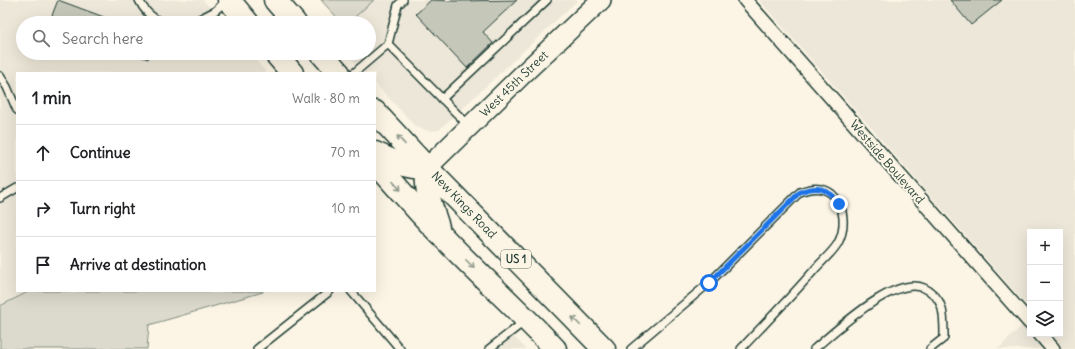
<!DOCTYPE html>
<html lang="en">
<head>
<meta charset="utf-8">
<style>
  body { margin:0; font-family:Delius,sans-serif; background:#f6f6f6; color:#202124 }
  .controls { position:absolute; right:12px; bottom:12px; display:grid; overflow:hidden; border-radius:0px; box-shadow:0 4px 16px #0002 }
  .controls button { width:36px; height:36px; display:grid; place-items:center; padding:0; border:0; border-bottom:1px solid #e0e0e0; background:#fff; color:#202124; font:20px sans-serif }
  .stop { position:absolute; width:12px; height:12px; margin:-9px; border:3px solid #1a73e8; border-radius:50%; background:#fff }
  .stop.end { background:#1a73e8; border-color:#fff; box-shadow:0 1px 4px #0008 }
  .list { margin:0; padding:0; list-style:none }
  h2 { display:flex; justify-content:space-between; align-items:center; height:52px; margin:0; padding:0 16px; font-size:17px }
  h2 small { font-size:13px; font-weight:400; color:#757577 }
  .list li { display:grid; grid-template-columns:26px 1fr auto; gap:12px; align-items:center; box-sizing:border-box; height:56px; padding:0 16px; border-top:1px solid #e0e0e0 }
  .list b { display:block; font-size:15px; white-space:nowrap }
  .list em { font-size:13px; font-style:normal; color:#757577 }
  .icon { flex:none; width:22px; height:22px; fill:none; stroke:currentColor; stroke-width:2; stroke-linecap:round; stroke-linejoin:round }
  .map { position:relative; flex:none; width:1075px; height:349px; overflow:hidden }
  .search { position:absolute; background:#fff; box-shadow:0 4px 16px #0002; left:16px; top:16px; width:360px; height:44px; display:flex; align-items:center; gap:10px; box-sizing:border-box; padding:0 14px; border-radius:22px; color:#757577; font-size:15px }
  .panel { position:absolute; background:#fff; box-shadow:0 4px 16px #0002; left:16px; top:72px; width:360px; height:220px; border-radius:0px }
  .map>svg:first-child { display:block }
  .built { fill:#ece7d8 }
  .green { fill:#dcdacc; stroke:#7e8c80 }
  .building { fill:#c5c7b9; stroke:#1f3d34 }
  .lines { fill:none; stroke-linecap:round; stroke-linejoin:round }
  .lane-casing { stroke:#1f3d34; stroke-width:10 }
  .street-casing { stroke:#1f3d34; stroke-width:16 }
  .secondary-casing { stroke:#1f3d34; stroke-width:22 }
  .highway-casing { stroke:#1f3d34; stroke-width:25 }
  .lane { stroke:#fcf5e5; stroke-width:7 }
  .street { stroke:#fcf5e5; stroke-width:13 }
  .secondary { stroke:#fcf5e5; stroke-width:19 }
  .highway { stroke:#fcf5e5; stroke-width:22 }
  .oneway { stroke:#8e998c }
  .route { stroke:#1a73e8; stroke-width:5 }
  .labels { text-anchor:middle; stroke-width:4; stroke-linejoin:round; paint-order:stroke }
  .shield { fill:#fcf5e5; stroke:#617469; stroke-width:1 }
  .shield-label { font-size:11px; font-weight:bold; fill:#1f3d34 }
  .street-label { font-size:12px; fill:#1f3d34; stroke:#fcf5e5 }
</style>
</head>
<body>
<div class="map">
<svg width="1075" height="349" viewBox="0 0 1075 349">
  <rect width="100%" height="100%" fill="#fcf5e5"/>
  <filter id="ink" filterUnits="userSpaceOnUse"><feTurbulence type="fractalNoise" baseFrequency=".025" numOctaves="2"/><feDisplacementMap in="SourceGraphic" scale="8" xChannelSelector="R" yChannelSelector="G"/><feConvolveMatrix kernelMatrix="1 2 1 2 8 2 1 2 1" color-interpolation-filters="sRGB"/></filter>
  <g filter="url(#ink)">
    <g class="built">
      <polygon points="0,0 203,0 223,23 23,23 23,53 249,53 267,73 17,73 17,291 30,291 0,306"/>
      <polygon points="374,0 578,0 439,130 429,131 416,127 375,83 375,73 365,73 346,53 369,53 369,23 348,23"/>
      <polygon points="759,0 1075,0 1075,349 998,349 1030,318 1030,334 1060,334 1060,232 1030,232 1030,309"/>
      <polygon points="509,332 526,349 491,349"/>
    </g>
    <g class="green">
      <polygon points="321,0 374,0 348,23 342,23"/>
      <polygon points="30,291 263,291 263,292 149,325 147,349 0,349 0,306"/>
    </g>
    <g class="building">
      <polygon points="58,0 120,23 49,23"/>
      <polygon points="431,0 453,1 517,0 483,32 493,43 467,68 416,14"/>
      <polygon points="950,0 1002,0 971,25"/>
      <polygon points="132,53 150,53 148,59"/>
    </g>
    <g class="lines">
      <defs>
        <g id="lane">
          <path d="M139,0C144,11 151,17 162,23"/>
          <polyline points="192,23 215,11 227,0"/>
          <polyline points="388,44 398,5 403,0"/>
          <polyline points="354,73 388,44 469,126"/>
          <polyline points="0,76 7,87 17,110"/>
          <polyline points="442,99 547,0"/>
          <polyline points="0,198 17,188"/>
          <polyline points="351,291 400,349"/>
          <polyline points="257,349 330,291"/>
          <polyline points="489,349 525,321"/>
          <path d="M631,349L709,283L800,192C810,188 822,186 832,194C845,205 846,228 838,243C833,252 823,260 816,268C792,296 766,322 741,349"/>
          <path d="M814,349C837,330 894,275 924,288C945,297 944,317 944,338L930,349"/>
        </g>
        <g id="street">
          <polyline points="745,0 1030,323"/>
          <polyline points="1040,334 1053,349"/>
        </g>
        <polyline id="secondary" points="427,168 523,74 601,0"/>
        <g id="highway">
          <polyline points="229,0 248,23"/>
          <polyline points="275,0 295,23"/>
          <polyline points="275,53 292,73"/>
          <polyline points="321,53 339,73"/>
          <polyline points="375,112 427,168 604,349"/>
          <path d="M375,153C394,162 407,168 427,168"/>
          <path d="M375,162C397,187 419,213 443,237C479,275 519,310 555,349"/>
          <path d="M427,168C425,190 431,206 438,227"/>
        </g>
      </defs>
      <use href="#lane" class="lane-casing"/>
      <use href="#street" class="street-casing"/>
      <use href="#secondary" class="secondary-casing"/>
      <use href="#highway" class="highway-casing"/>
      <use href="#lane" class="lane"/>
      <use href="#street" class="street"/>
      <use href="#secondary" class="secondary"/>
      <use href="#highway" class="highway"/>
    </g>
    <defs><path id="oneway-shaft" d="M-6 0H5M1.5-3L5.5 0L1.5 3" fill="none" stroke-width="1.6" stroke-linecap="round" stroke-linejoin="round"/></defs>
    <g class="oneway">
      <use href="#oneway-shaft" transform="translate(401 140) rotate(-133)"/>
      <use href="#oneway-shaft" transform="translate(397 186) rotate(48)"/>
      <use href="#oneway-shaft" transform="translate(470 264) rotate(45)"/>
      <use href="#oneway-shaft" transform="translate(576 321) rotate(-134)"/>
    </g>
  </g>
  <g class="lines" filter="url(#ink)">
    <path class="route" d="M709,283L800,192C818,185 828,188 839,204"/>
  </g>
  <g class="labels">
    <rect class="shield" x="501" y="250" width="30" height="18" rx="3"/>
    <g class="shield-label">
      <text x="516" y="263">US 1</text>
    </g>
    <g class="street-label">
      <text transform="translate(514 84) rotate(-44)" y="4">West 45th Street</text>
      <text transform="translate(887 162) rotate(49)" y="4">Westside Boulevard</text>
      <text transform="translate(464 205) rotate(46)" y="4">New Kings Road</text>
    </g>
  </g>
</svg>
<div class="controls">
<button>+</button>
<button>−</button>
<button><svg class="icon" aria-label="layers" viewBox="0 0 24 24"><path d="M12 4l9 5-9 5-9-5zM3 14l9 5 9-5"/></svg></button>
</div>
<div class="stop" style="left:709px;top:283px"></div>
<div class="stop end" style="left:839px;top:204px"></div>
<div class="search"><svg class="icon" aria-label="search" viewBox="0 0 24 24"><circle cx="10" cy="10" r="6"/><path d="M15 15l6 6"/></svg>Search here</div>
<section class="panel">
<h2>1 min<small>Walk · 80 m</small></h2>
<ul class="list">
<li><svg class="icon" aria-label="ahead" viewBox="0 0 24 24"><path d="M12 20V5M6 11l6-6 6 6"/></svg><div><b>Continue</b></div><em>70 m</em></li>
<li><svg class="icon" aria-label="right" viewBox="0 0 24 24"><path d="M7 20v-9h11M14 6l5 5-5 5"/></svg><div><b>Turn right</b></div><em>10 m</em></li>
<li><svg class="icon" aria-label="arrive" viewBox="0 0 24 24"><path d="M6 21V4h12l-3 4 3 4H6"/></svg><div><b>Arrive at destination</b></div></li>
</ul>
</section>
</div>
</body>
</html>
